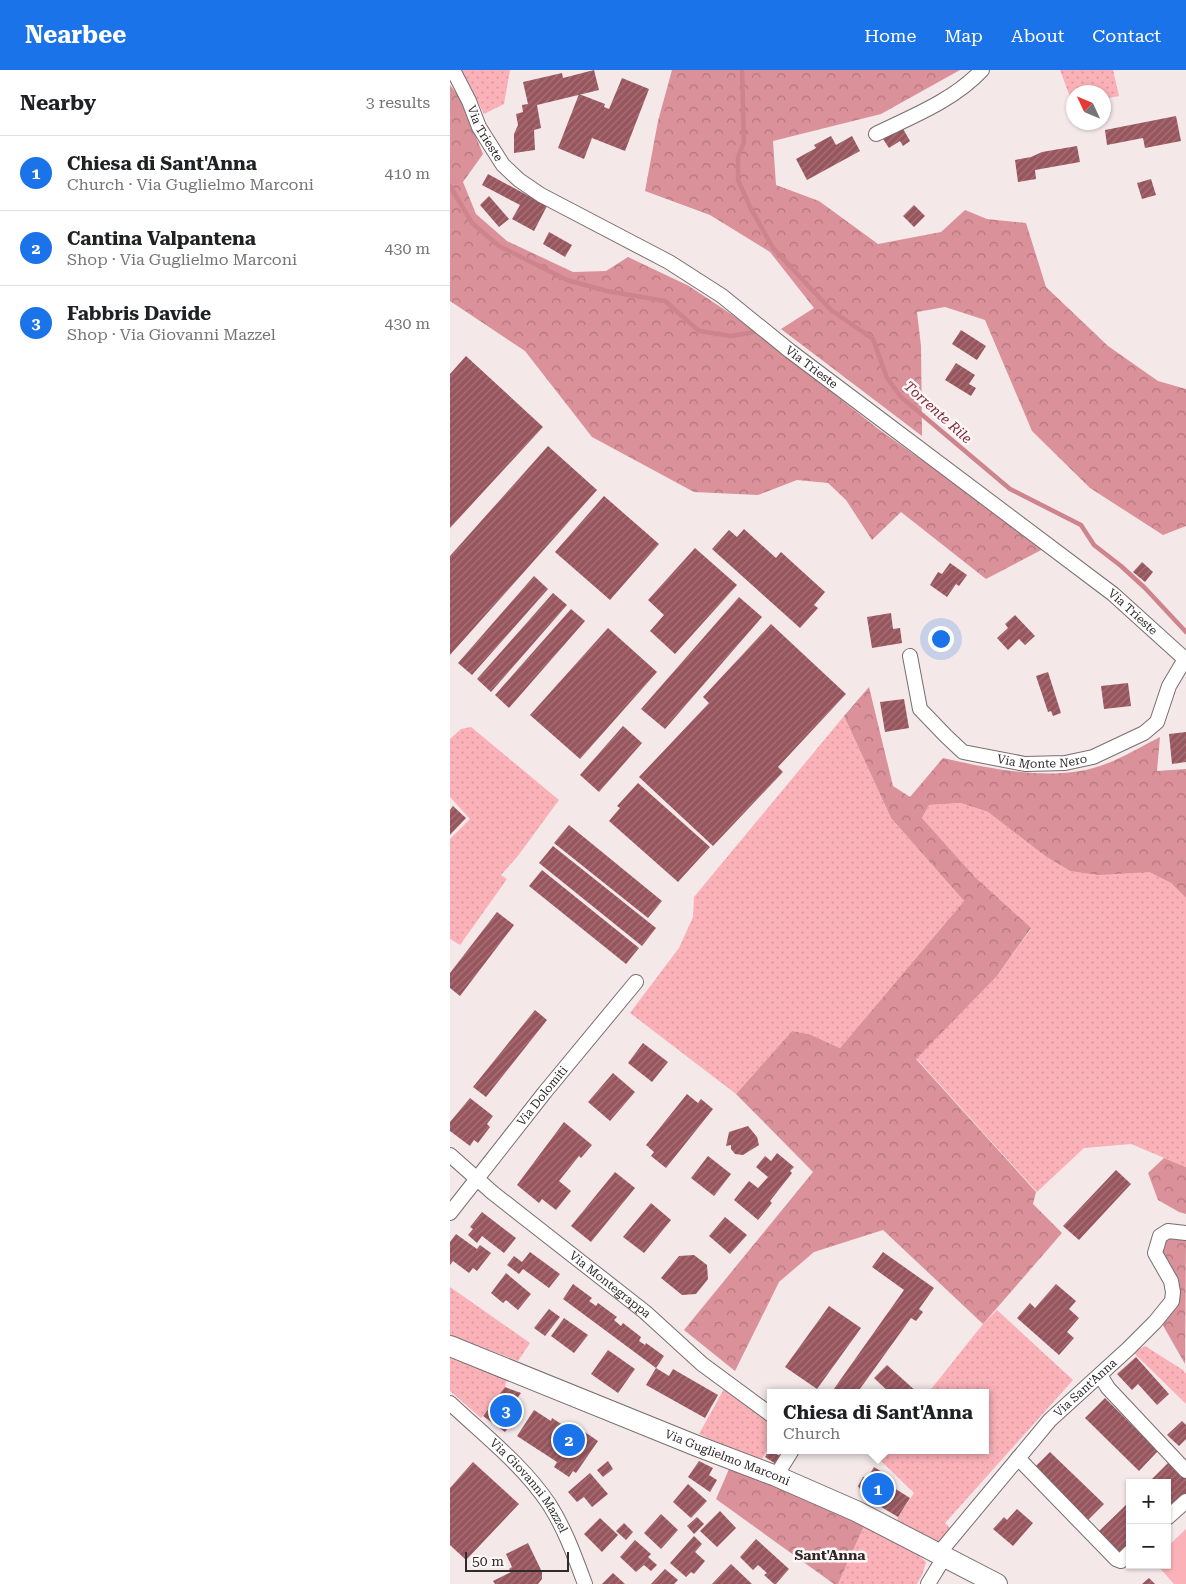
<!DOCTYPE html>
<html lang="en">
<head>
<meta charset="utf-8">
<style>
  body { margin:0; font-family:"Roboto Serif",serif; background:#f2f2f2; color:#202124 }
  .controls { position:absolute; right:15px; bottom:15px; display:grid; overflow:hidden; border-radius:0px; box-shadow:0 1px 4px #0004 }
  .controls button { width:45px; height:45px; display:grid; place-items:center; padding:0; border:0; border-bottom:1px solid #e0e0e0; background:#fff; color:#202124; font:25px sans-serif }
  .compass { position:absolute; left:616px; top:15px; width:45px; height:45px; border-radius:50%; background:#fff; box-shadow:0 1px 4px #0004; rotate:314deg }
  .scale { position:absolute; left:15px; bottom:12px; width:104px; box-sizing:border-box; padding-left:5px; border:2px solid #2f2a2b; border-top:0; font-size:14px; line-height:18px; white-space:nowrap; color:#2f2a2b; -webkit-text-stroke:4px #fef7f7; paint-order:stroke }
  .you { position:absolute; left:490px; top:568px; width:18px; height:18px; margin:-12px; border:4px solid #fff; border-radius:50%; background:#1a73e8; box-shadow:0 0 0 8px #1a73e833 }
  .badge { display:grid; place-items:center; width:32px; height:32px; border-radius:50%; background:#1a73e8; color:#fff; font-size:16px; font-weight:700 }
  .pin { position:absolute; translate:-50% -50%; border:2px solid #fff; box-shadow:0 1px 5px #0006 }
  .popup { position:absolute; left:317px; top:1319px; width:222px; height:65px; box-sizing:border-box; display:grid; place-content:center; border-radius:0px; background:#fff; filter:drop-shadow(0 1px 4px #0005); font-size:16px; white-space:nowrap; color:#757577 }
  .popup b { font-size:19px; color:#202124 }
  .popup::after { content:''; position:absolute; left:50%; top:100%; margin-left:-10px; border:10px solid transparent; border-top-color:#fff }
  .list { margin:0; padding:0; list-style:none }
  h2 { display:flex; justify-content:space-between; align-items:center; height:65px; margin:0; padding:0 20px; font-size:21px }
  h2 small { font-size:16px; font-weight:400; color:#757577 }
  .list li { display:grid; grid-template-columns:32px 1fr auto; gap:15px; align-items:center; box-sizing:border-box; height:75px; padding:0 20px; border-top:1px solid #e0e0e0 }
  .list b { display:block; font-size:19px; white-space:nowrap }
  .list p { margin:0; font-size:16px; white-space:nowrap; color:#757577 }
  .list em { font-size:16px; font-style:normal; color:#757577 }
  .map { position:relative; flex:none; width:736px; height:1514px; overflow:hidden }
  header { display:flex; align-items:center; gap:30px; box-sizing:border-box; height:70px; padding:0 25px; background:#1a73e8; color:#fff }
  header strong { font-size:24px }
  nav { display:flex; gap:28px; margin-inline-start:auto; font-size:18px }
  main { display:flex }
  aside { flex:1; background:#fff }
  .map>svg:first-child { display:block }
  .grass { fill:url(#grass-dots) }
  .forest { fill:url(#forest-crowns) }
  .pitch { fill:#fbb1b8 }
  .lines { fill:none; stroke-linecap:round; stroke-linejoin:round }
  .stream { stroke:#cd848c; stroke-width:4.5 }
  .building { fill:url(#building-hatch) }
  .street-casing { stroke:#786e6f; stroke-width:16 }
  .secondary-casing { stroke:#786e6f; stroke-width:22 }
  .street { stroke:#fff; stroke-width:14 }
  .secondary { stroke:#fff; stroke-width:20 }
  .labels { text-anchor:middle; stroke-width:5; stroke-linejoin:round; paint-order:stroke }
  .street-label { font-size:12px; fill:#2f2a2b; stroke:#fef7f7 }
  .water-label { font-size:14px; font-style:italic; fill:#7f2839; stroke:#fef7f7 }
  .neighbourhood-label { font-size:14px; font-weight:bold; fill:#302828; stroke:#fef7f7 }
</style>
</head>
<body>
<header>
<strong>Nearbee</strong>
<nav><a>Home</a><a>Map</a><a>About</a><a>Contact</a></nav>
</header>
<main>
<aside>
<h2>Nearby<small>3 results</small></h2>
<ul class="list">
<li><span class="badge">1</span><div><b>Chiesa di Sant'Anna</b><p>Church · Via Guglielmo Marconi</p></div><em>410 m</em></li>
<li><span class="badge">2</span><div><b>Cantina Valpantena</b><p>Shop · Via Guglielmo Marconi</p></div><em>430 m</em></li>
<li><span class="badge">3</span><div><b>Fabbris Davide</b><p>Shop · Via Giovanni Mazzel</p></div><em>430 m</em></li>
</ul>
</aside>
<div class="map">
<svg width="736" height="1514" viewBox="0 0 736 1514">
  <defs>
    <pattern id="grass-dots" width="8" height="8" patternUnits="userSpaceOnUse" patternTransform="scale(1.25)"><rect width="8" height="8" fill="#fbb1b8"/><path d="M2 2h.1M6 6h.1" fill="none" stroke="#d7989e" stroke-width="1.8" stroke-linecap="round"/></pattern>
    <pattern id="forest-crowns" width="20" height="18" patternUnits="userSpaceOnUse" patternTransform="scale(1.25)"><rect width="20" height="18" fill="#db9199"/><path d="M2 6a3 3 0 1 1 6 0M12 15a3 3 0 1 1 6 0" fill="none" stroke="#b2777d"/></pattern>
    <pattern id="building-hatch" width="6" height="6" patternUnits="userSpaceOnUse" patternTransform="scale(1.25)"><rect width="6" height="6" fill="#98555d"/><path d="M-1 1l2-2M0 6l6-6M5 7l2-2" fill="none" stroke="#a4757a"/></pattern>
  </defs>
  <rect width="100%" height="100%" fill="#f4e8e9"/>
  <g class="grass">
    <polygon points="11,0 60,0 54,34 34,44"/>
    <polygon points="610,0 663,0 669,26 654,29 654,22 624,22 623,35"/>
    <polygon points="394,646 441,748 514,831 390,978 359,964 342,961 286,1024 180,943 229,878 243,847 244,827"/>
    <polygon points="21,657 109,730 67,787 51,805 57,809 10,875 0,869 0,769 20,749 0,727 0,669 11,659"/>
    <polygon points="511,733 538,742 595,786 620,801 699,802 721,813 736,828 736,1097 681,1074 634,1078 587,1122 466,988 547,906 581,859 525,807 472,748 479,735"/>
    <polygon points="0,1217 80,1273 68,1291 0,1265"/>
    <polygon points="547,1240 623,1310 495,1453 501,1459 490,1472 484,1473 447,1454 448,1447 464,1423 427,1387 433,1380 536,1380 536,1323 478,1323 533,1254"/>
    <polygon points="695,1276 733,1300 736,1304 736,1334 683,1282"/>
    <polygon points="0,1284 57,1308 55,1317 31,1348 0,1321"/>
    <polygon points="275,1317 320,1349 320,1376 310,1392 249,1364"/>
    <polygon points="414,1456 466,1483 476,1492 472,1505 467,1514 388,1514"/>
  </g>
  <g class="forest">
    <polygon points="222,0 510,0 431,44 323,71 326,115 369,131 428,174 491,162 515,140 537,149 576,153 596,217 658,276 708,311 736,319 736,456 713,465 640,418 582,361 535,250 495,237 467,242 471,276 472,366 331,259 364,238 320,182 260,145 195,121 208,51"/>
    <polygon points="0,15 10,28 33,84 13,112 26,144 57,171 123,202 156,201 178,187 239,216 296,254 427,358 595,478 536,509 451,442 422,470 396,430 378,413 347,410 308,425 244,422 142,367 75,281 0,231"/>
    <path d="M419,617L443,716L460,727L493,688C541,699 603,712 650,696C671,689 690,677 710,667L707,701L736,699V828L721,813L699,802L649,805L620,801L595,786L538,742L511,733L479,735L472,748L525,807L581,858L547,906L466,989L586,1122L583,1134L612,1163L533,1254L433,1160L364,1182L329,1212L285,1301L234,1260L363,1102L286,1024L342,961L359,964L390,978L514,831L441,748L394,646Z"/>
    <polygon points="714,1088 736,1097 736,1144 729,1142 708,1130 698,1103"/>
    <polygon points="718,1166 736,1167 735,1294 711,1252 726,1232 710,1181"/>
    <polygon points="280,1397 414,1456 388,1514 384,1514 266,1429"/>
  </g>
  <polygon class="pitch" points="736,1459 736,1514 724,1514 707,1495 717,1495 717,1477"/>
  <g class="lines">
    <g class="stream">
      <polyline points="292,0 294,72 288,87 288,110 300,137 323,178 381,240 423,269 437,308 451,327 560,419 631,455 644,475 671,496 695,518 736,562"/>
      <polyline points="0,116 22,153 49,176 117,210 157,221 215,231 249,261 281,266 304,262"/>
    </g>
  </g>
  <g class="building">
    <polygon points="144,0 149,20 87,35 91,58 84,60 85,80 64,83 64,64 68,55 66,44 73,42 72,35 78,34 73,12 112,3 113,8"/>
    <polygon points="172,8 199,19 175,81 142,68 134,89 108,78 129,24 155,34 154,37 159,39"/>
    <polygon points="726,46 731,71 695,78 693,68 657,75 655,60"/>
    <polygon points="452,57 460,71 453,76 450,71 439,78 433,69"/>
    <polygon points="381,66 386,75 402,66 410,81 357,110 346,89 366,78 364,75"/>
    <polygon points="627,76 630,92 585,100 586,109 568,112 565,90 581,87 592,82"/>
    <polygon points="38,104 97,136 84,161 62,149 70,135 32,115"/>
    <polygon points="701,109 706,125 692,129 687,113"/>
    <polygon points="39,126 59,149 49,157 30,135"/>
    <polygon points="464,135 475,146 464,157 453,146"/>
    <polygon points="99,162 122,175 115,187 93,174"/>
    <polygon points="511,260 536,276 527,290 502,274"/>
    <polygon points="16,286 93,357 0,458 0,304"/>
    <polygon points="506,293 525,305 519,314 526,318 521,326 495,310"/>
    <polygon points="98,376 147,420 0,585 0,486"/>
    <polygon points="154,426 209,474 160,530 105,482"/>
    <polygon points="294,459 326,488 331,482 375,522 364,535 368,538 350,558 262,479 279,460 287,467"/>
    <polygon points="245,478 287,515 225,584 200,561 214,545 198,530"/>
    <polygon points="692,492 703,502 695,512 683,502"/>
    <polygon points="500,493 517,505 509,516 506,514 497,527 480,515 488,502 492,504"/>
    <polygon points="84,506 98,519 22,605 8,593"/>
    <polygon points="103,523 117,535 41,622 27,609"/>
    <polygon points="289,527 312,547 215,659 191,639"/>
    <polygon points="121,539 135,551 59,638 45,625"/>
    <polygon points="441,543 443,559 450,558 452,573 422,578 417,547"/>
    <polygon points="565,545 585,566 575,575 569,569 558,580 547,568 558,558 555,554"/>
    <polygon points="321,554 396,624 328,697 333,702 263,776 189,707 259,633 253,627"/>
    <polygon points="158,558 207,602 130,689 80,645"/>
    <polygon points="598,602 611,643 603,646 601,641 598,642 586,606"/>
    <polygon points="678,613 681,636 654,639 651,616"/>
    <polygon points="454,629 459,658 435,662 430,632"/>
    <polygon points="173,656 192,673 149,722 130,705"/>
    <polygon points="736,662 736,692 722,694 719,664"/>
    <polygon points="188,713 260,777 228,812 159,751 170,738 167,736"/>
    <polygon points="3,736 16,748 0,765 0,740"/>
    <polygon points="119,755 212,831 198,848 104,773"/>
    <polygon points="103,776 206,858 192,876 89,793"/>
    <polygon points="92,800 189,878 176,894 79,816"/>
    <polygon points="47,842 64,855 10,926 0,918 0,903"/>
    <polygon points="85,940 97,950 36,1027 23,1017"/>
    <polygon points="193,973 218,992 202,1012 178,993"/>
    <polygon points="163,1003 185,1022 160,1051 138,1032"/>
    <polygon points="237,1024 248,1033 251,1029 263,1039 216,1098 201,1086 204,1082 196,1075"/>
    <polygon points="20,1028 43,1046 37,1054 40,1057 28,1073 24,1070 20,1076 0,1061 0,1052"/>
    <polygon points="114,1052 142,1075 131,1088 129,1086 109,1111 121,1121 106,1140 92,1129 89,1133 67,1115"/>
    <polygon points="298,1056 307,1067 309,1075 293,1085 285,1084 281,1079 281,1075 276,1076 279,1062"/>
    <polygon points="327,1083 344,1097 340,1101 342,1103 320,1131 322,1133 308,1150 284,1130 299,1111 308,1118 318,1107 306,1097 315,1086 321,1091"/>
    <polygon points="258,1086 281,1104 264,1126 241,1108"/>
    <polygon points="666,1100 681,1114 629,1170 613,1156"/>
    <polygon points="165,1102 185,1118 141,1172 121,1156"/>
    <polygon points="201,1133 221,1150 194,1183 173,1167"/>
    <polygon points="32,1142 66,1168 54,1183 32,1166 27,1173 18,1165 23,1159 20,1157"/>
    <polygon points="275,1147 297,1165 280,1184 259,1166"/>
    <polygon points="6,1164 27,1179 30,1175 41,1183 27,1201 23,1198 19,1203 3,1191 0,1195 0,1172"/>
    <polygon points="80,1182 110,1204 99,1218 73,1199 69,1204 57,1195 64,1186 72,1192"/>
    <polygon points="433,1182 484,1218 469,1239 473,1242 466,1251 461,1248 407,1323 381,1323 454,1220 422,1197"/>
    <polygon points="244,1185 257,1195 258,1209 246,1224 232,1225 211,1208 229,1186"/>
    <polygon points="56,1203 81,1224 68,1240 56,1230 53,1233 41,1223"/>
    <polygon points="123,1214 142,1228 139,1231 146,1236 148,1233 167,1247 164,1250 171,1256 173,1253 191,1267 189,1271 195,1275 196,1273 214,1286 206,1298 219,1306 223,1299 268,1325 255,1348 196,1315 206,1298 113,1229"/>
    <polygon points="606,1214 626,1231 619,1239 629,1248 617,1262 624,1268 609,1285 567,1248 580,1233 585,1238"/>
    <polygon points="379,1236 411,1258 367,1319 335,1297"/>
    <polygon points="99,1239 110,1247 95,1266 84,1258"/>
    <polygon points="114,1248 138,1265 124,1283 101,1266"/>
    <polygon points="158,1280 185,1299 168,1323 141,1304"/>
    <polygon points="686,1287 719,1324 707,1335 688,1314 682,1320 667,1304"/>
    <polygon points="437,1295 468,1323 440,1323 424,1308"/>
    <polygon points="55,1317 71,1323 64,1333 72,1337 55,1362 33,1346"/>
    <polygon points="655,1328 708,1381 689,1401 635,1348"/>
    <polygon points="84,1340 101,1351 102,1348 122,1361 126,1356 148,1371 126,1403 123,1401 119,1407 104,1397 107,1392 67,1366"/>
    <polygon points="732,1351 736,1355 736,1369 729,1376 717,1365"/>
    <polygon points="319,1380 330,1386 326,1394 315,1387"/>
    <polygon points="600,1382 654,1434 636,1452 583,1399"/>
    <polygon points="158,1391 163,1399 153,1407 147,1400"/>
    <polygon points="249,1391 263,1398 259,1405 267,1410 260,1422 238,1407"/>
    <polygon points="23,1392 69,1434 16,1490 0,1475 0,1418"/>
    <polygon points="719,1392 736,1409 736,1423 717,1442 717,1413 698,1413"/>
    <polygon points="424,1397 437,1405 433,1411 460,1428 448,1447 418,1429 419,1426 412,1422 408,1416 413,1407 418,1407"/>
    <polygon points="140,1403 158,1424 142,1437 134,1427 127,1432 118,1422"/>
    <polygon points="238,1414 257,1431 241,1448 223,1432"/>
    <polygon points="677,1434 680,1437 680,1479 670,1488 646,1464"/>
    <polygon points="567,1439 583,1453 563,1476 543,1459 554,1447 557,1450"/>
    <polygon points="270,1441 286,1458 267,1477 250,1461"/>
    <polygon points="211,1444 228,1460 211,1479 194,1463"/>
    <polygon points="247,1447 254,1454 244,1464 237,1456"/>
    <polygon points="150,1448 168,1465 152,1482 134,1464"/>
    <polygon points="174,1453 183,1462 176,1470 166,1461"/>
    <polygon points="244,1466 252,1474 245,1482 255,1491 244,1504 241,1502 236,1507 220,1493"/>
    <polygon points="306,1469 339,1499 326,1514 324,1514 314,1505 317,1503 308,1495 303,1500 290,1487"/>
    <polygon points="185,1470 201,1484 198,1487 207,1495 201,1501 194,1495 186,1502 170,1487"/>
    <polygon points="78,1473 92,1502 92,1509 88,1514 45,1514 43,1511 61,1502 59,1499 62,1497 56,1484"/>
    <polygon points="281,1494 302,1514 262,1514"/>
    <polygon points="215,1499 228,1510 224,1514 201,1514"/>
    <polygon points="163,1503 175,1514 152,1514"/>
    <polygon points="699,1508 705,1514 692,1514"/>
  </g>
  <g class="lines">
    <defs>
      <g id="street">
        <path id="s1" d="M3,0L19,31L29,57L39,73L53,95L69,110L91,125L219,192L272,226L340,281L663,524L736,590"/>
        <path d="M426,64C463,46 504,30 532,0"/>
        <path id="s2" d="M460,586L470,639L496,666L513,682L575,694L615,693L643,687L694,663L707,652L719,616L735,589"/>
        <path id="s3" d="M0,1085L43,1123L195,1242L252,1294L320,1344"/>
        <path id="s4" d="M0,1143L95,1022L186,912"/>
        <polyline points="650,1305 658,1318 736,1401"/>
        <path id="s5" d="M0,1333C34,1365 73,1395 99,1434C115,1459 125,1487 135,1514"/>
        <polyline points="568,1388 666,1489 671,1491 680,1482"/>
        <polyline points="326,1406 342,1380"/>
        <polyline points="717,1448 736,1431"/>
        <path id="s6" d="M489,1483L600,1350L678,1279L705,1252L722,1231L723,1222L721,1211L705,1183L710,1166L718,1161L736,1163"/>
        <polyline points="478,1514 495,1486"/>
      </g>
      <g id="secondary">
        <path id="s7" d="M0,1276L247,1376L326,1406L406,1441L547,1514"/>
      </g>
    </defs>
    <use href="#street" class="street-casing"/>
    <use href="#secondary" class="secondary-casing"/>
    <use href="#street" class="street"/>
    <use href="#secondary" class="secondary"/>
  </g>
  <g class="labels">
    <g class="street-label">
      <text dy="4" stroke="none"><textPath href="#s1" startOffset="71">Via Trieste</textPath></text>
      <text dy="4" stroke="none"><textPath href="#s1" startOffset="478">Via Trieste</textPath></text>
      <text dy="4" stroke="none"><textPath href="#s1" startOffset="882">Via Trieste</textPath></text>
      <text dy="4" stroke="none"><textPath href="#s2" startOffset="195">Via Monte Nero</textPath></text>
      <text dy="4" stroke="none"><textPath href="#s4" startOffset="149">Via Dolomiti</textPath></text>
      <text dy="4" stroke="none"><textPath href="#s3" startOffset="206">Via Montegrappa</textPath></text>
      <text dy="4" stroke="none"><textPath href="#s6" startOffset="221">Via Sant'Anna</textPath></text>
      <text dy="4" stroke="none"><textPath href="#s7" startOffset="299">Via Guglielmo Marconi</textPath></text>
      <text dy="4" stroke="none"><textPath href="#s5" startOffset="115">Via Giovanni Mazzel</textPath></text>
    </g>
    <g class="water-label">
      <text transform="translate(488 342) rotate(42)" y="5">Torrente Rile</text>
    </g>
    <g class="neighbourhood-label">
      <text x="380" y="1490">Sant'Anna</text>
    </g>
  </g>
</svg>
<div class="controls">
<button>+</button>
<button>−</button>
</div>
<svg class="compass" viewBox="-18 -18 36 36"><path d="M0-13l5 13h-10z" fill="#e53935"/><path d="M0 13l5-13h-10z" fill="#757577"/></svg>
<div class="scale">50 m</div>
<div class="you"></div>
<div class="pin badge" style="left:428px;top:1419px">1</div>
<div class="popup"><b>Chiesa di Sant'Anna</b>Church</div>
<div class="pin badge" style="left:119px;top:1370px">2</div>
<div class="pin badge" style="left:56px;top:1341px">3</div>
</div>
</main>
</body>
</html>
